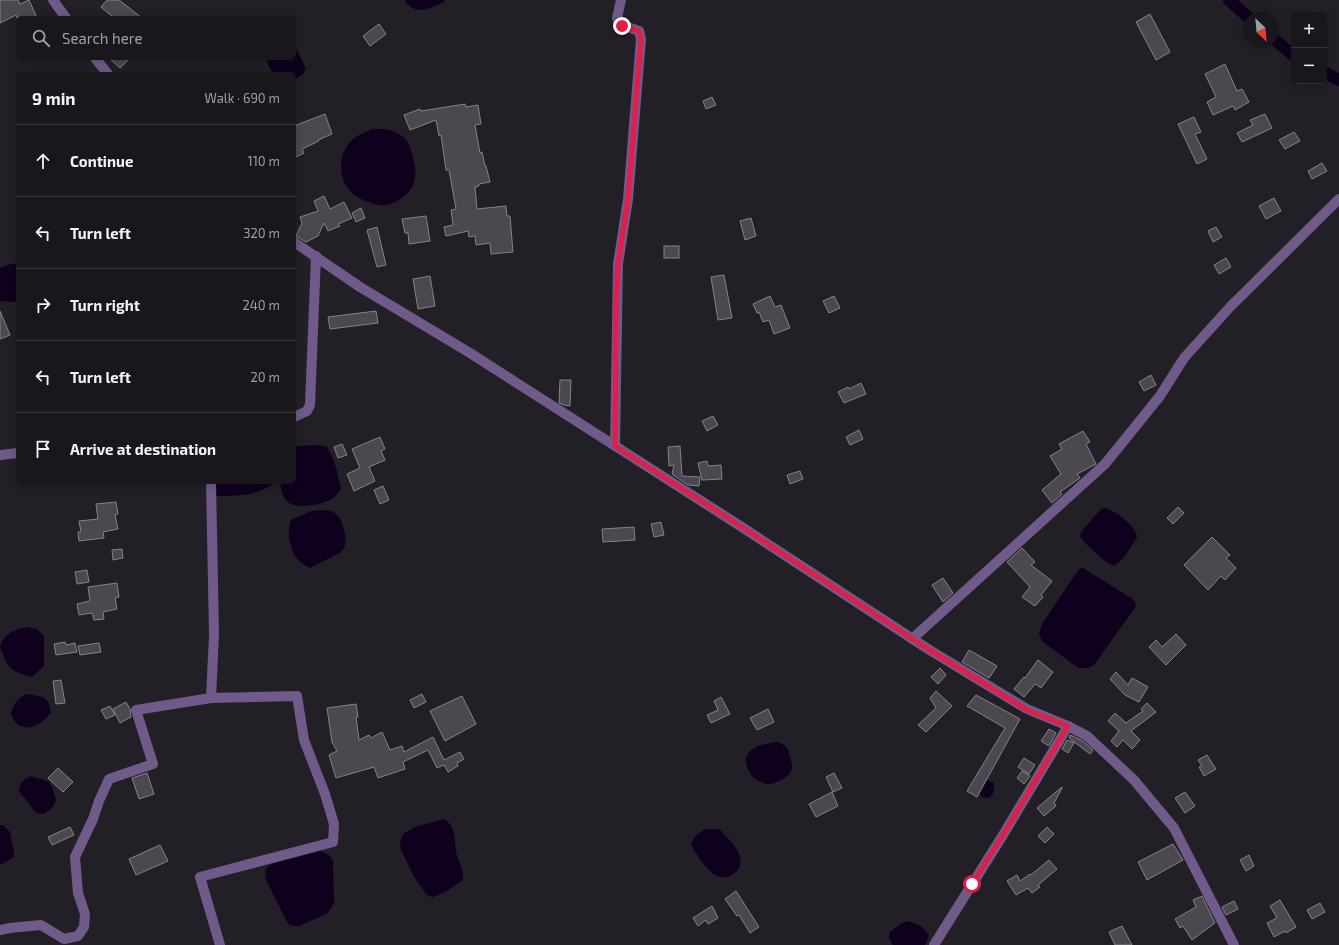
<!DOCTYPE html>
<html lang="en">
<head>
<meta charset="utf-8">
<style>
  body { margin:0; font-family:"Exo 2",sans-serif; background:#272429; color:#f1f3f6 }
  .controls { position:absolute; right:12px; top:12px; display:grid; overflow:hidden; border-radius:6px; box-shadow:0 2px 10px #0003 }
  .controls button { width:36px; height:36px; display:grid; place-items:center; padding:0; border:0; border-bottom:1px solid #38363b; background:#1a171c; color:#f1f3f6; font:20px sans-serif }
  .compass { position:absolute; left:1243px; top:12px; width:36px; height:36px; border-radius:50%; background:#1a171c; box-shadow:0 2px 10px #0003; rotate:154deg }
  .stop { position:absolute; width:12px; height:12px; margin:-9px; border:3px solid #e11d48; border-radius:50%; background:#fff }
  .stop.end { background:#e11d48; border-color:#fff; box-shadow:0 1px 4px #0008 }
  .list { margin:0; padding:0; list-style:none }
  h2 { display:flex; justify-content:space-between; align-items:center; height:52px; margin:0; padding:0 16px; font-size:17px }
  h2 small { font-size:13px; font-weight:400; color:#9f9fa3 }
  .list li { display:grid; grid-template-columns:26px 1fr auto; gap:12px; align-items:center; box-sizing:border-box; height:72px; padding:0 16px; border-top:1px solid #38363b }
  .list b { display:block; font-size:15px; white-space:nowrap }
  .list em { font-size:13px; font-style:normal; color:#9f9fa3 }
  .icon { flex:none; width:22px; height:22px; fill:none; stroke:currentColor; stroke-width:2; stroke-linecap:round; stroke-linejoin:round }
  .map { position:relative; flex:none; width:1339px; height:945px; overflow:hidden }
  .search { position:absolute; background:#1a171c; box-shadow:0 2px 10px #0003; left:16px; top:16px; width:280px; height:44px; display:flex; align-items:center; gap:10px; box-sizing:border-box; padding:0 14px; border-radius:6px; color:#9f9fa3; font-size:15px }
  .panel { position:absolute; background:#1a171c; box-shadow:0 2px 10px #0003; left:16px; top:72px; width:280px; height:412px; border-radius:6px }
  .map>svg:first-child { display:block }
  .water { fill:#0f011e }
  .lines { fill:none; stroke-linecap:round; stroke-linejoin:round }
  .canal { stroke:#0f011e; stroke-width:12 }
  .building { fill:#4b484f; stroke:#85828a }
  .minor { stroke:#6f5a89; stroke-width:10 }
  .tertiary { stroke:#6f5a89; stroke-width:10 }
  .route { stroke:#e11d48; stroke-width:5 }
</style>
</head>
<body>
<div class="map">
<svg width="1339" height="945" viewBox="0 0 1339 945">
  <rect width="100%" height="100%" fill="#221f26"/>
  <g class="water">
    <path d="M405,0H446C435,8 413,17 405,0Z"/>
    <polygon points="294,44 306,69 303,74 294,80 294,74 273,74 265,58 294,58"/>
    <path d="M373,129C383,129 393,129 402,136C408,140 410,147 412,154C419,175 416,192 395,202C386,207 379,206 369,202C363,200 353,196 349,190C338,175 338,154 352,140C358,135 365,132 373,129Z"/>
    <polygon points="18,263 18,302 0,301 0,268 7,265"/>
    <path d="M318,445L327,447C335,460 338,474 341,489C339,491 337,495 335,497C325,504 303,509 291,504C283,501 281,489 280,482H294V448L298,446Z"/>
    <path d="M213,482H273L272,484C258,496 235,496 217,496L215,494Z"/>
    <path d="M1106,508C1115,511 1137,527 1137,537C1133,544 1121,565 1113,565C1107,564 1102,558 1097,554C1091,548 1084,543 1080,536L1081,532L1101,509Z"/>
    <path d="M311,511C317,511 327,509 333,512C342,515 347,536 345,544C345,547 343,550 341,552L310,568C307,566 302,564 299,561C290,551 286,533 291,520Z"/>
    <polygon points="1083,568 1134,600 1136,606 1094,665 1087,668 1078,668 1042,641 1039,633 1042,624 1079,569"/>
    <path d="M26,627L37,629L44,636V666L32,677C8,670 9,670 0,647C3,634 14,630 26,627Z"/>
    <path d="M26,694C42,697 48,694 51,712C43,723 28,734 16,723C14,721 13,717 11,714C13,704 17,699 26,694Z"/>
    <path d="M777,742C788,746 787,746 790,757C791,761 793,764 792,769C790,776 778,783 770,784C766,784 759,782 756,779C751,777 749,771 747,767C740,748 765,743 777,742Z"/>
    <path d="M31,776L49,782L52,787L56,800L53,807L44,814L36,813L19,791C20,783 23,779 31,776Z"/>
    <path d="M987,780L994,783C995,789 994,794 989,798L982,797L978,792L982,782Z"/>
    <path d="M444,819C459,829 453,841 457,856C460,866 464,868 463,880L447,891L436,896L432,897L427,895L414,877L401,850L400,842L403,834L415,827Z"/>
    <polygon points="0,825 3,825 10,832 14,853 14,857 0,865"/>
    <path d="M706,829H719C731,841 753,862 732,875C728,878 721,878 717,876C708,872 696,854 691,845C694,836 698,833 706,829Z"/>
    <polygon points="320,851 329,855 333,860 334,903 328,913 299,926 292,926 288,924 265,878 266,869 272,864"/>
    <path d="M906,921C917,923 924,926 929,936L925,945H893L889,938V933L896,927Z"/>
  </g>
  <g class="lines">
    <g class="canal">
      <polyline points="1229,0 1249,18"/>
      <polyline points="1273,38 1294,56"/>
      <polyline points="1324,72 1339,80"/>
    </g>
  </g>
  <g class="building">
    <polygon points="0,0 18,0 20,4 29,0 37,18 17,18 16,15 0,23"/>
    <polygon points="107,0 119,0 142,18 114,18 101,7"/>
    <polygon points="1150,14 1170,52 1156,60 1136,22"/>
    <polygon points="379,24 386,34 370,46 363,36"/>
    <polygon points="109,58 130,58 120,68"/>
    <polygon points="1225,64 1237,91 1242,89 1249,102 1235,110 1233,106 1213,115 1207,102 1216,97 1205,74"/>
    <polygon points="712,97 716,105 706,109 703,101"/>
    <polygon points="465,104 466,107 478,105 481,124 475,125 480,153 482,152 485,166 486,166 490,182 479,184 479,186 475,187 477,209 506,206 507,216 510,216 513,252 491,254 490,243 476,245 475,236 469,237 468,231 446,236 444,227 453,225 451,210 456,209 449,170 446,170 441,135 439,136 436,120 410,130 404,115 420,109 421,111"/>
    <polygon points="325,114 332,134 318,140 319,141 302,149 304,153 294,158 294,126"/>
    <polygon points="1265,114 1272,128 1242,142 1237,133 1253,125 1250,120"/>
    <polygon points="1194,117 1201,132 1195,134 1207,159 1197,164 1178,124"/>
    <polygon points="1294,132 1300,141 1285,149 1279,140"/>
    <polygon points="1322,163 1327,171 1312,179 1308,171"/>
    <polygon points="324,196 330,209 344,202 352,218 338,224 340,226 328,231 324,223 318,236 306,242 296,236 302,223 300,217 318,211 314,201"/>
    <polygon points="1274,198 1281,211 1266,219 1259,206"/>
    <polygon points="361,208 365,218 356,222 352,213"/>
    <polygon points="426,216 430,241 409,244 408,233 405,233 402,219"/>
    <polygon points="751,218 756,236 745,240 740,221"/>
    <polygon points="377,227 386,265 377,267 367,230"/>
    <polygon points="1216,227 1222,237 1213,242 1208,231"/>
    <rect x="664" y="246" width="15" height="12"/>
    <polygon points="1226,258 1231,267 1219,274 1214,265"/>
    <polygon points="724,275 732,318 718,320 711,277"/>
    <polygon points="430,276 435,306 418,309 413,279"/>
    <polygon points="770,296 775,307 781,305 790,328 774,334 769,320 763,322 759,312 757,313 753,304"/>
    <polygon points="834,296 840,308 829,313 823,301"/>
    <polygon points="0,311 10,335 0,339"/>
    <polygon points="376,311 378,323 330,329 328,317"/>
    <polygon points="1151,375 1156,385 1144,391 1139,382"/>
    <polygon points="560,380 571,380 570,406 564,405 559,403"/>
    <polygon points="861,383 866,394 844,403 838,392 848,387 849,389"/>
    <polygon points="713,416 718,425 707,431 702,421"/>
    <polygon points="859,430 863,439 850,445 846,437"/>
    <polygon points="1083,431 1090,442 1086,444 1096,464 1077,474 1080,478 1060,492 1062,494 1052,503 1042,490 1061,474 1050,456 1062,449 1059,444"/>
    <polygon points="380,437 385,449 381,451 385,460 369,467 375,481 354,491 347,474 360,468 352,449"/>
    <polygon points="342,444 347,455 338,458 334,447"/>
    <polygon points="680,446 682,476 700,477 699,486 688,485 672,474 674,465 669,466 668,447"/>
    <polygon points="707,461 708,466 721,465 722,479 702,480 698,463"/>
    <polygon points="800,471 803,479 790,484 787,475"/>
    <polygon points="383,486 389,500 380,504 374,490"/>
    <polygon points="116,502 118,514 115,515 118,529 103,532 104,538 79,541 78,532 81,532 79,521 98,519 96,504"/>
    <polygon points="1178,507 1184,513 1173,524 1167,518"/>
    <polygon points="661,522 664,535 654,537 651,524"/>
    <polygon points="634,527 635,540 603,542 602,529"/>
    <polygon points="1212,537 1230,555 1226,558 1236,568 1225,580 1221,576 1208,590 1184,565"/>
    <polygon points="1022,548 1035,562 1031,565 1052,581 1041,595 1043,597 1035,606 1022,597 1030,587 1007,562"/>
    <polygon points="122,549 123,558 113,560 112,550"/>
    <polygon points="87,570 89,582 77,584 75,572"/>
    <polygon points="943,578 953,593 943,602 932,585"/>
    <polygon points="117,583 119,597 115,598 117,609 103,612 104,619 94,620 92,613 79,615 77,604 90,601 88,587"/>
    <polygon points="1176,634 1186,645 1166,665 1149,647 1156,640 1162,647"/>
    <polygon points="65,642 66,645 75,643 77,652 56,655 54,644"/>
    <polygon points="99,643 101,652 80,655 78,646"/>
    <polygon points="969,650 997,666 989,678 962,662"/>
    <polygon points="1038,660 1053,672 1041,688 1035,684 1024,697 1014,689 1024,677 1025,678"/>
    <polygon points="940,668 946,675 938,684 931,677"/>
    <polygon points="1116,672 1128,685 1132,678 1148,687 1139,702 1125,695 1110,679"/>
    <polygon points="61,680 65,703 56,704 53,681"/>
    <polygon points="936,691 952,706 926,732 918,725 936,708 930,698"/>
    <polygon points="422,694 426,702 414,708 410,700"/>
    <polygon points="976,695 1020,719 977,797 967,791 1005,728 967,706"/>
    <polygon points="462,696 476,724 445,741 430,711"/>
    <polygon points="721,697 730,714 711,723 707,715 718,710 714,701"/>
    <polygon points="126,702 130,709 131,717 120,723 113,709"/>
    <polygon points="1147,703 1156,712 1131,731 1140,740 1132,749 1123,740 1117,747 1111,741 1119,731 1108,721 1115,713 1126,723 1143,711 1141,709"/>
    <polygon points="356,704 358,717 356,717 359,740 369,735 371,738 382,732 390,750 402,746 404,752 433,737 444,760 460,752 464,759 457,763 458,766 448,772 444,765 437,768 428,750 403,762 405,769 378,778 374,767 336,778 329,755 337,751 332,742 327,708"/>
    <polygon points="110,706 115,715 106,719 101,710"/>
    <polygon points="768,709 774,722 757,730 750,718"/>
    <polygon points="1049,729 1056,733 1049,746 1041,741"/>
    <polygon points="1070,735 1083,741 1093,750 1090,754 1069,738"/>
    <polygon points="1067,740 1074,743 1068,753 1062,749"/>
    <polygon points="1207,755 1216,769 1204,776 1199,767 1202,766 1198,760"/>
    <polygon points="1024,758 1035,765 1029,774 1018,767"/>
    <polygon points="58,768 73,782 63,792 48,778"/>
    <polygon points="1022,771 1030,776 1024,784 1017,778"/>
    <polygon points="147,773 154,794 139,799 132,778"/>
    <polygon points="834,773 842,788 833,792 826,777"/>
    <polygon points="1062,787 1062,788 1054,803 1056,806 1044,816 1037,808"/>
    <polygon points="832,792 838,806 816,817 809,804"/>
    <polygon points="1185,792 1195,806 1185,813 1175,798"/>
    <polygon points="70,827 74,835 52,845 48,837"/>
    <polygon points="1047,827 1054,834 1045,843 1038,836"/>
    <polygon points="1173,844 1183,860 1147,880 1138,862"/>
    <polygon points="160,845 168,861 136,875 129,859"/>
    <polygon points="1249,855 1254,866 1246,871 1240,860"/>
    <polygon points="1049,860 1057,869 1038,885 1040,887 1032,893 1028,888 1016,895 1007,881 1017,875 1020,881 1030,874 1031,875"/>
    <polygon points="736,891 759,927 750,933 739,915 737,916 725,899"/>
    <polygon points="1202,896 1215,923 1192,940 1183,926 1180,928 1175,919 1196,907 1193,900"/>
    <polygon points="1280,900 1296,927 1286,933 1285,931 1274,937 1267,923 1277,918 1270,906"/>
    <polygon points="1234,901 1238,909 1226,915 1222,907"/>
    <polygon points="1320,903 1325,912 1312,919 1307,910"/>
    <polygon points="712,906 718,918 708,924 706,920 698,926 693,918"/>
    <polygon points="1122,926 1132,945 1115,945 1109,932"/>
  </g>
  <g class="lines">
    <g class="minor">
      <polyline points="294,417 307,411 310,405 316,256"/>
      <polyline points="615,446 618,264 628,199 641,39 639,31 619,24 617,18 621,0"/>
      <polyline points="0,455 18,453"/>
      <polyline points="912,639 1105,464 1160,396 1184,358 1230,307 1339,199"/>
      <polyline points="211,698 214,635 211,482"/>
      <polyline points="0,930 10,928 41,925 64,939 78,936 84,927 85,914 78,893 75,857 93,819 99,801 109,779 153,764 136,710 211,698 297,696 304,740 325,794 334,824 333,842 200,877 220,945"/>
      <polyline points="934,945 1003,835 1068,726"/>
    </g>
    <g class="tertiary">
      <polyline points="53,0 66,18"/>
      <polyline points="95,58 108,74"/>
      <polyline points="294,242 360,287 470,353 745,529 928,649 1027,709 1068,726 1087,736 1134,780 1174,828 1234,945"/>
    </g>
  </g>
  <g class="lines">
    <polyline class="route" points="622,26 639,31 641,39 628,199 618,264 616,303 615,446 745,529 928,649 1027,710 1068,726 1003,835 972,884"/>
  </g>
</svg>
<div class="controls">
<button>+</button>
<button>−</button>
</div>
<svg class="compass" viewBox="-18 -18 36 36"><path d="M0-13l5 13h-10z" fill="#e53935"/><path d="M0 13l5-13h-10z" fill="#9f9fa3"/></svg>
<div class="stop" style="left:972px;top:884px"></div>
<div class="stop end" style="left:622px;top:26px"></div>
<div class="search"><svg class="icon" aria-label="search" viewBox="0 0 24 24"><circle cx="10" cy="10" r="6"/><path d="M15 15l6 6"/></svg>Search here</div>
<section class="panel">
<h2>9 min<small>Walk · 690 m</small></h2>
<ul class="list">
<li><svg class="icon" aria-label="ahead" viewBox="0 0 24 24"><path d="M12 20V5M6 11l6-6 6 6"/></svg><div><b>Continue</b></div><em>110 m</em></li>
<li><svg class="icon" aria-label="left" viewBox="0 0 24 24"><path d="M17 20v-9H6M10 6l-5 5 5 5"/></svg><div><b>Turn left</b></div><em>320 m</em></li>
<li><svg class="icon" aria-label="right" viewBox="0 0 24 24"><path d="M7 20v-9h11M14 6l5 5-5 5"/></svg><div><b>Turn right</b></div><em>240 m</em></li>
<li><svg class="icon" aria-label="left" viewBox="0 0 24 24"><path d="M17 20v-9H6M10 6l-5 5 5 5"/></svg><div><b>Turn left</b></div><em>20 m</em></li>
<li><svg class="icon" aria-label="arrive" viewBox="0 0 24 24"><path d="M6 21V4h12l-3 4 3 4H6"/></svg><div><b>Arrive at destination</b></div></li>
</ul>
</section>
</div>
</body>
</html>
